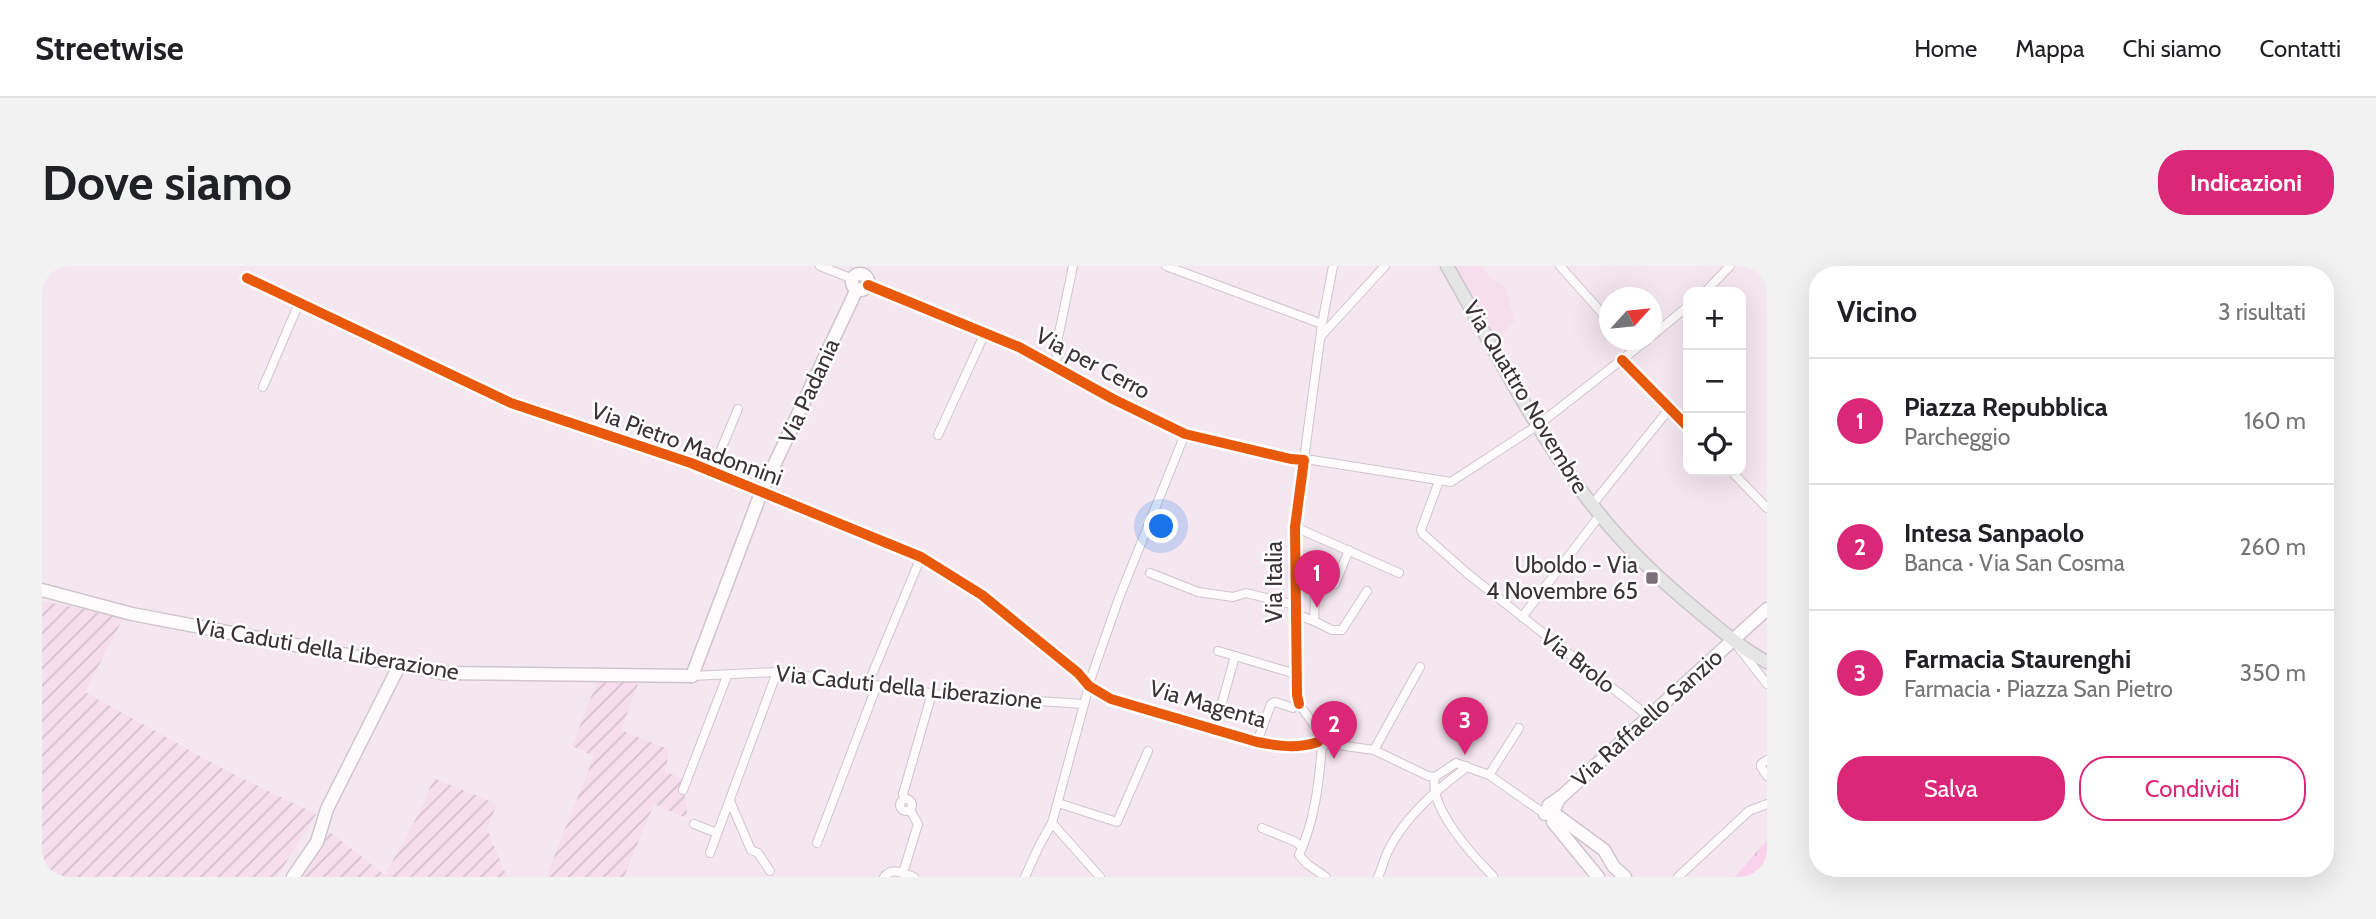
<!DOCTYPE html>
<html lang="it">
<head>
<meta charset="utf-8">
<style>
  body { margin:0; font-family:Cabin,sans-serif; background:#f2f2f2; color:#202124 }
  .controls { position:absolute; right:21px; top:21px; display:grid; overflow:hidden; border-radius:14px; box-shadow:0 7px 28px #0002 }
  .controls button { width:63px; height:63px; display:grid; place-items:center; padding:0; border:0; border-bottom:2px solid #e0e0e0; background:#fff; color:#202124; font:35px sans-serif }
  .compass { position:absolute; left:1557px; top:21px; width:63px; height:63px; border-radius:50%; background:#fff; box-shadow:0 7px 28px #0002; rotate:63deg }
  .you { position:absolute; left:1120px; top:261px; width:24px; height:24px; margin:-18px; border:5px solid #fff; border-radius:50%; background:#1a73e8; box-shadow:0 0 0 10px #1a73e833 }
  .badge { display:grid; place-items:center; width:46px; height:46px; border-radius:50%; background:#db2777; color:#fff; font-size:23px; font-weight:700 }
  .pin { position:absolute; translate:-50% -58px; filter:drop-shadow(0 2px 4px #0008) }
  .pin::after { content:''; position:absolute; top:37px; width:24px; height:21px; background:inherit; clip-path:polygon(0 0,100% 0,50% 100%) }
  .list { margin:0; padding:0; list-style:none }
  h2 { display:flex; justify-content:space-between; align-items:center; height:91px; margin:0; padding:0 28px; font-size:30px }
  h2 small { font-size:23px; font-weight:400; color:#757577 }
  .list li { display:grid; grid-template-columns:46px 1fr auto; gap:21px; align-items:center; box-sizing:border-box; height:126px; padding:0 28px; border-top:2px solid #e0e0e0 }
  .list b { display:block; font-size:26px; white-space:nowrap }
  .list p { margin:0; font-size:23px; white-space:nowrap; color:#757577 }
  .list em { font-size:23px; font-style:normal; color:#757577 }
  .actions { display:flex; gap:14px; padding:21px 28px }
  .actions a { flex:1; padding:16px 0; border:2px solid #db2777; border-radius:28px; text-align:center; font-size:24px; color:#db2777 }
  .actions .main { background:#db2777; color:#fff }
  .icon { flex:none; width:38px; height:38px; fill:none; stroke:currentColor; stroke-width:2; stroke-linecap:round; stroke-linejoin:round }
  .map { position:relative; flex:none; width:1725px; height:611px; overflow:hidden; border-radius:28px }
  header { display:flex; align-items:center; gap:42px; box-sizing:border-box; height:98px; padding:0 35px; background:#fff; border-bottom:2px solid #e0e0e0 }
  header strong { font-size:33px }
  nav { display:flex; gap:38px; margin-inline-start:auto; font-size:24px }
  .intro { display:flex; align-items:center; justify-content:space-between; box-sizing:border-box; height:168px; padding:0 42px }
  h1 { margin:0; font-size:49px }
  .button { padding:18px 32px; border-radius:28px; background:#db2777; color:#fff; font-size:24px; font-weight:700 }
  main { display:flex; gap:42px; padding:0 42px }
  aside { flex:1; background:#fff; border-radius:28px; box-shadow:0 7px 28px #0002 }
  .map>svg:first-child { display:block }
  .built { fill:#f6deed }
  .industrial { fill:url(#industrial-furrows) }
  .park { fill:url(#park-tufts) }
  .lines { fill:none; stroke-linecap:round; stroke-linejoin:round }
  .street-casing { stroke:#d0c5cc; stroke-width:10 }
  .secondary-casing { stroke:#d0c5cc; stroke-width:15 }
  .primary-casing { stroke:#ccc5ca; stroke-width:15 }
  .street { stroke:#fefbfd; stroke-width:8 }
  .secondary { stroke:#fefbfd; stroke-width:12 }
  .primary { stroke:#e4e5e4; stroke-width:12 }
  .cycleway-casing { stroke:#fff; stroke-width:15 }
  .cycleway { stroke:#e8590c; stroke-width:10 }
  .poi-dot { fill:#7c7178; stroke:#fff; stroke-width:2.5 }
  .labels { text-anchor:middle; stroke-width:5; stroke-linejoin:round; paint-order:stroke }
  .street-label { font-size:23px; fill:#3b3137; stroke:#fff }
  .poi-label { font-size:23px; fill:#3b3137; stroke:#fff; text-anchor:end }
</style>
</head>
<body>
<header>
<strong>Streetwise</strong>
<nav><a>Home</a><a>Mappa</a><a>Chi siamo</a><a>Contatti</a></nav>
</header>
<div class="intro"><h1>Dove siamo</h1><a class="button">Indicazioni</a></div>
<main>
<div class="map">
<svg width="1725" height="611" viewBox="0 0 1725 611">
  <defs>
    <pattern id="industrial-furrows" width="10" height="10" patternUnits="userSpaceOnUse" patternTransform="scale(1.75)"><rect width="10" height="10" fill="#f6deed"/><path d="M-1 1l2-2M0 10L10 0M9 11l2-2" fill="none" stroke="#d4bfcc"/></pattern>
    <pattern id="park-tufts" width="24" height="20" patternUnits="userSpaceOnUse" patternTransform="scale(1.75)"><rect width="24" height="20" fill="#fad2ec"/><path d="M3 7l-1-3M5 7V3M7 7l1-3M15 17l-1-3M17 17v-4M19 17l1-3" fill="none" stroke="#d7b5cb"/></pattern>
  </defs>
  <rect width="100%" height="100%" fill="#f5e7f0"/>
  <polygon class="built" points="1411,0 1440,0 1447,11 1463,20 1473,55 1453,76"/>
  <g class="industrial">
    <polygon points="0,335 82,351 43,426 187,506 274,548 235,611 0,611"/>
    <polygon points="555,415 597,415 579,464 628,484 623,505 641,513 646,553 612,538 582,611 504,611 552,490 530,480"/>
    <polygon points="392,512 455,538 445,563 465,611 256,611 288,566 343,609 379,543"/>
  </g>
  <polygon class="park" points="1725,574 1725,611 1693,611"/>
  <g class="lines">
    <defs>
      <g id="street">
        <polyline points="778,0 811,13"/>
        <polyline points="1124,0 1280,58"/>
        <polyline points="1518,0 1568,56"/>
        <path d="M205,12L469,137L649,197L879,291L940,329L1036,407L1047,420L1069,433L1215,476C1236,480 1255,483 1276,476"/>
        <polyline points="826,19 977,81 1071,133 1143,168 1249,193 1270,194 1409,216 1496,159 1605,74"/>
        <polyline points="1663,26 1688,0"/>
        <polyline points="1279,70 1343,0"/>
        <polyline points="1610,70 1646,40"/>
        <polyline points="1582,74 1592,84"/>
        <polyline points="1580,94 1646,161"/>
        <polyline points="1014,102 1016,72 1031,0"/>
        <polyline points="221,121 257,37"/>
        <polyline points="896,169 943,67"/>
        <polyline points="670,205 696,143"/>
        <polyline points="1689,205 1725,242"/>
        <polyline points="1397,215 1379,264 1381,268 1426,308 1606,450"/>
        <polyline points="1550,239 1628,142"/>
        <polyline points="1253,261 1357,307"/>
        <polyline points="1108,307 1156,326 1191,331 1204,327 1253,339"/>
        <polyline points="1253,310 1274,310 1293,318 1307,284"/>
        <polyline points="1253,348 1272,355 1274,310"/>
        <polyline points="1480,351 1558,249"/>
        <polyline points="1272,355 1290,364 1300,364 1325,325"/>
        <polyline points="1697,382 1725,418"/>
        <polyline points="1176,385 1193,390"/>
        <polyline points="650,410 735,406 895,428 1041,438"/>
        <polyline points="826,418 879,291"/>
        <polyline points="1173,462 1193,390 1254,408"/>
        <circle cx="1282" cy="472" r="7"/>
        <polyline points="1278,467 1257,438 1255,429 1253,261 1280,58 1291,0"/>
        <polyline points="1288,474 1303,480 1332,484 1386,510 1393,511"/>
        <polyline points="1215,476 1229,438 1233,436 1251,442 1257,438"/>
        <path d="M1280,479C1277,517 1273,554 1257,589L1265,598L1284,611"/>
        <polyline points="1332,484 1378,401"/>
        <polyline points="1725,494 1719,498 1719,501 1725,510"/>
        <polyline points="1447,509 1477,462"/>
        <polyline points="641,524 685,410"/>
        <polyline points="863,533 861,528 890,427"/>
        <circle cx="864" cy="539" r="6"/>
        <polyline points="688,535 709,584 716,587 728,605"/>
        <polyline points="1016,537 1075,556 1106,485"/>
        <polyline points="1010,557 1058,611"/>
        <polyline points="652,558 675,567"/>
        <polyline points="1220,562 1254,576 1260,581"/>
        <polyline points="775,577 835,419"/>
        <polyline points="668,587 735,406"/>
        <polyline points="861,607 876,558 868,544"/>
        <path d="M1451,610C1431,590 1386,541 1393,511L1414,497L1447,509L1503,548"/>
        <path d="M842,611C850,600 862,608 872,611"/>
        <polyline points="983,611 997,580 1010,557 1050,409 1077,332 1143,168"/>
        <path d="M1336,611C1340,603 1342,593 1346,585C1362,552 1392,526 1421,504L1424,500"/>
        <polyline points="1636,611 1707,545 1725,538"/>
      </g>
      <g id="secondary">
        <circle cx="818" cy="16" r="8"/>
        <polyline points="0,324 90,348 400,407 650,410"/>
        <polyline points="650,410 719,227 815,23"/>
        <polyline points="1518,531 1512,543 1513,548 1562,584 1572,601 1583,611"/>
        <polyline points="1503,548 1507,539 1519,531 1725,343"/>
        <polyline points="1511,556 1556,611"/>
        <polyline points="251,611 275,576 285,543 357,400"/>
      </g>
      <path id="primary" d="M1405,0C1451,80 1497,174 1555,245C1585,283 1619,315 1657,346C1679,364 1700,383 1725,396"/>
    </defs>
    <use href="#street" class="street-casing"/>
    <use href="#secondary" class="secondary-casing"/>
    <use href="#primary" class="primary-casing"/>
    <use href="#street" class="street"/>
    <use href="#secondary" class="secondary"/>
    <use href="#primary" class="primary"/>
    <defs>
      <g id="cycleway">
        <path d="M205,12L469,137L649,197L879,291L940,329L1036,407L1047,420L1069,433L1215,476C1236,480 1255,483 1276,476"/>
        <polyline points="826,19 977,81 1071,133 1143,168 1249,193 1262,194 1253,261 1255,429 1257,438"/>
        <polyline points="1580,94 1646,161"/>
      </g>
    </defs>
    <use href="#cycleway" class="cycleway-casing"/>
    <use href="#cycleway" class="cycleway"/>
  </g>
  <rect class="poi-dot" x="1603" y="305" width="14" height="14" rx="3.5"/>
  <g class="labels">
    <g class="street-label">
      <text transform="translate(1051 97) rotate(28)" y="8">Via per Cerro</text>
      <text transform="translate(767 125) rotate(-65)" y="8">Via Padania</text>
      <text transform="translate(1484 131) rotate(59)" y="8">Via Quattro Novembre</text>
      <text transform="translate(645 178) rotate(20)" y="8">Via Pietro Madonnini</text>
      <text transform="translate(1232 316) rotate(-90)" y="8">Via Italia</text>
      <text transform="translate(285 383) rotate(10)" y="8">Via Caduti della Liberazione</text>
      <text transform="translate(1536 395) rotate(38)" y="8">Via Brolo</text>
      <text transform="translate(867 421) rotate(6)" y="8">Via Caduti della Liberazione</text>
      <text transform="translate(1166 438) rotate(16)" y="8">Via Magenta</text>
      <text transform="translate(1605 452) rotate(-42)" y="8">Via Raffaello Sanzio</text>
    </g>
    <g class="poi-label">
      <text x="1596" y="307">Uboldo - Via<tspan x="1596" dy="26">4 Novembre 65</tspan></text>
    </g>
  </g>
</svg>
<div class="controls">
<button>+</button>
<button>−</button>
<button><svg class="icon" aria-label="locate" viewBox="0 0 24 24"><circle cx="12" cy="12" r="6"/><path d="M12 2v4M12 18v4M2 12h4M18 12h4"/></svg></button>
</div>
<svg class="compass" viewBox="-18 -18 36 36"><path d="M0-13l5 13h-10z" fill="#e53935"/><path d="M0 13l5-13h-10z" fill="#757577"/></svg>
<div class="you"></div>
<div class="pin badge" style="left:1275px;top:342px">1</div>
<div class="pin badge" style="left:1292px;top:493px">2</div>
<div class="pin badge" style="left:1423px;top:489px">3</div>
</div>
<aside>
<h2>Vicino<small>3 risultati</small></h2>
<ul class="list">
<li><span class="badge">1</span><div><b>Piazza Repubblica</b><p>Parcheggio</p></div><em>160 m</em></li>
<li><span class="badge">2</span><div><b>Intesa Sanpaolo</b><p>Banca · Via San Cosma</p></div><em>260 m</em></li>
<li><span class="badge">3</span><div><b>Farmacia Staurenghi</b><p>Farmacia · Piazza San Pietro</p></div><em>350 m</em></li>
</ul>
<div class="actions"><a class="main">Salva</a><a>Condividi</a></div>
</aside>
</main>
</body>
</html>
